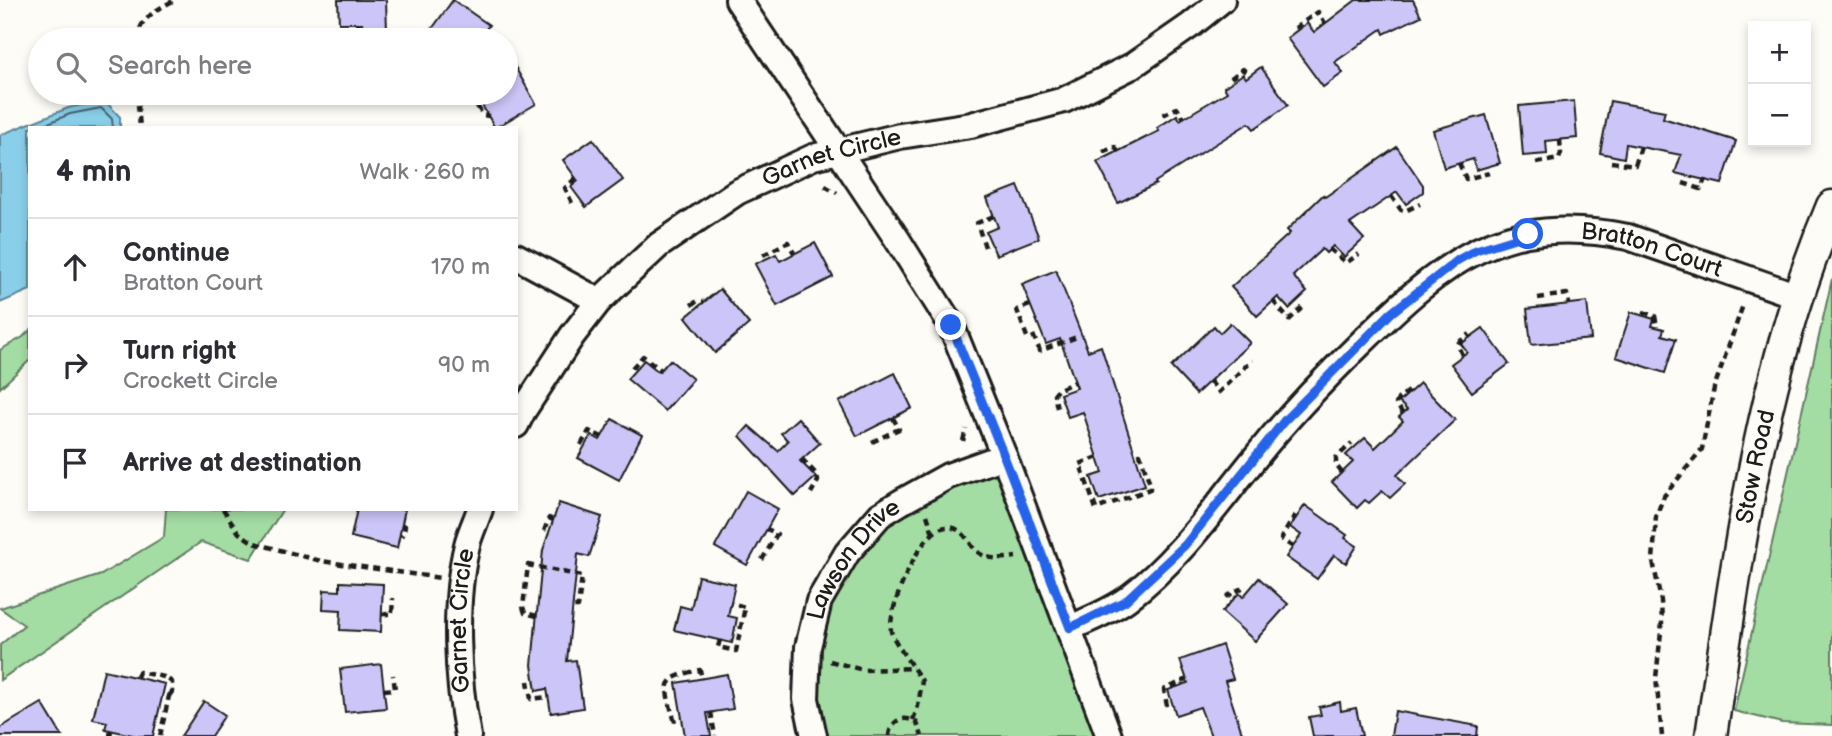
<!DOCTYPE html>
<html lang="en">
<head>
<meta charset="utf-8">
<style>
  body { margin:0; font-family:"Balsamiq Sans",sans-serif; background:#f7f7f7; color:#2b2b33 }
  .controls { position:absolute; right:21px; top:21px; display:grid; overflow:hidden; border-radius:0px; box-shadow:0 4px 10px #0003 }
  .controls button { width:63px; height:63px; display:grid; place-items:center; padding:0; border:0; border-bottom:2px solid #e1e1e2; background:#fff; color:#2b2b33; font:35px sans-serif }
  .stop { position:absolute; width:21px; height:21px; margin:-16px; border:5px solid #2563eb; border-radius:50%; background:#fff }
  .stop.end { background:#2563eb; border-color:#fff; box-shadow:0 2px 7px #0008 }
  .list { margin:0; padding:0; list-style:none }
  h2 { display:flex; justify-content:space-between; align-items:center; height:91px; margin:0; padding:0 28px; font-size:30px }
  h2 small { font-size:23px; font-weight:400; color:#7c7c81 }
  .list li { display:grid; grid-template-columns:46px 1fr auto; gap:21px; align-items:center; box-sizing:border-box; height:98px; padding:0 28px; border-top:2px solid #e1e1e2 }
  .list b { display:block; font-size:26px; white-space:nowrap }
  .list p { margin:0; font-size:23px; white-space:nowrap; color:#7c7c81 }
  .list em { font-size:23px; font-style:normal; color:#7c7c81 }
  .icon { flex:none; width:38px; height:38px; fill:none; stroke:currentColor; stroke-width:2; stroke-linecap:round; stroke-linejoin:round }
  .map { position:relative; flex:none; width:1832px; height:736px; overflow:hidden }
  .search { position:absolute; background:#fff; box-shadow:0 4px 10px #0003; left:28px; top:28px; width:490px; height:77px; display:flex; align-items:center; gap:18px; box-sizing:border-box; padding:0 24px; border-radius:38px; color:#7c7c81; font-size:26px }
  .panel { position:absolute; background:#fff; box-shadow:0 4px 10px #0003; left:28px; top:126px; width:490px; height:385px; border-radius:0px }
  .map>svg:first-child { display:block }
  .green { fill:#a3dda3; stroke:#607c60; stroke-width:2 }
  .water { fill:#89cfea; stroke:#5d8798; stroke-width:2 }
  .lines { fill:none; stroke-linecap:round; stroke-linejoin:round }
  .shore { stroke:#48646e; stroke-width:2 }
  .building { fill:#ccc5f7; stroke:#1c1c1c; stroke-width:2 }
  .minor-casing { stroke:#1c1c1c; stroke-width:30 }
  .tertiary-casing { stroke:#1c1c1c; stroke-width:35 }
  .path { stroke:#1c1c1c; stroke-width:4.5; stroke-dasharray:7 5; stroke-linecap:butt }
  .minor { stroke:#fdfcf7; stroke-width:24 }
  .tertiary { stroke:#fdfcf7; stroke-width:30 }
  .route { stroke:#2563eb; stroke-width:9 }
  .labels { text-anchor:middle; stroke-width:5; stroke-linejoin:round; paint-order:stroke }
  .street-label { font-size:24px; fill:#1c1c1c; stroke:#fdfcf7 }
</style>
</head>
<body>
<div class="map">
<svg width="1832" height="736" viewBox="0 0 1832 736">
  <rect width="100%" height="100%" fill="#fdfcf7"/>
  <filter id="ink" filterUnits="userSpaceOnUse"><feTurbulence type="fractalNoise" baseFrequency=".0143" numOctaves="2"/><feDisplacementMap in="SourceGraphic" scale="14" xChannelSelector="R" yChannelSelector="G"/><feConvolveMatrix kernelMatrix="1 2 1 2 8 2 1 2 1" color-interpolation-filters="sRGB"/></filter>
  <g filter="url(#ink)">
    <g class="green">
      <polygon points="1832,279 1832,725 1782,723 1734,711"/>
      <polygon points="30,330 30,360 0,388 0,350 23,337"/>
      <polygon points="1004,456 1109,736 814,736 819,601 880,515"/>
      <polygon points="166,509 283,509 251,559 201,542 0,680 0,645 24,625 0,608 101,575 164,537"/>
    </g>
    <polygon class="water" points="104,100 120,117 120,128 30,128 30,290 0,303 0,135 68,108"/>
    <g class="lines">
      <polyline class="shore" points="36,128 70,114 101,108 112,119 113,128"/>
    </g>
    <g class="building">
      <polygon points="338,0 386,0 387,31 363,32 362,23 339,23"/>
      <polygon points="453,0 489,25 478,40 424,40"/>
      <polygon points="1356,0 1413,0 1421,16 1384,34 1382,29 1335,62 1343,73 1323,87 1287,38 1307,23 1314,32"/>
      <polygon points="506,51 536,104 495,128 475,93 506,93"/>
      <polygon points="1261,67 1288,105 1254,129 1249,123 1155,182 1156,184 1118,203 1097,162 1159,131 1157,128 1177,115 1180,120 1227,92 1224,87 1243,74 1246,78"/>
      <polygon points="1574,101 1577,138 1546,141 1547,154 1523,156 1519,106"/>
      <polygon points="1610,101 1665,111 1663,118 1736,141 1722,184 1675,173 1681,155 1626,144 1624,158 1600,153"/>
      <polygon points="1486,115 1500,163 1476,170 1473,159 1444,168 1433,130"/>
      <polygon points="593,139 623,180 586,207 571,187 578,181 563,160"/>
      <polygon points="1397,147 1423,185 1423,192 1406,204 1397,192 1350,224 1364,239 1344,257 1333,246 1326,253 1322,249 1293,276 1307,292 1289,309 1278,297 1257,316 1231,287 1290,233 1287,230 1323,195 1325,197"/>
      <polygon points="1018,186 1039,238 996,255 986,232 998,227 987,198"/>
      <polygon points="815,243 833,277 777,306 755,264 776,254 780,261"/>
      <polygon points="1056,270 1088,351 1101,346 1145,485 1099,500 1091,477 1103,473 1083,412 1068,417 1060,394 1077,388 1060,339 1046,344 1022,284"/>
      <polygon points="720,289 749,324 715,353 686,317"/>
      <polygon points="1587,302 1591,339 1531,345 1527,309"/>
      <polygon points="1631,312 1654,319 1652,326 1664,329 1662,335 1676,339 1665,373 1616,357"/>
      <polygon points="1230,323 1250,343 1196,394 1171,367 1214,326 1220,333"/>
      <polygon points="1483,328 1509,364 1472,392 1451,364 1467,352 1461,344"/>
      <polygon points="644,360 659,372 670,360 693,379 665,411 627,379"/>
      <polygon points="895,373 912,408 857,436 839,402"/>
      <polygon points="1420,383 1455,420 1397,475 1405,484 1390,498 1382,491 1369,503 1365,500 1357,508 1332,482 1353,462 1346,455 1365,438 1375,448 1403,421 1399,417 1407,410 1399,402"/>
      <polygon points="798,418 820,443 800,461 816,477 795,496 740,436 749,426 778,451 788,441 781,433"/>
      <polygon points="612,419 642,435 619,480 578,458 591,435 600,440"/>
      <polygon points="746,491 778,509 747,565 715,547"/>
      <polygon points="559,503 602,517 589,557 578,554 567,661 576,660 583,708 551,713 547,689 536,691 532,665 543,550"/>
      <polygon points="1305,505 1347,535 1345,538 1357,546 1346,563 1334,555 1317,579 1286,557 1301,535 1290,527"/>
      <polygon points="357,509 405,509 397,548 351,537"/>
      <polygon points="698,576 735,584 728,616 737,618 732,643 674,630 680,606 691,609"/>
      <polygon points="1259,578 1288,604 1255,641 1222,612 1239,593 1243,597"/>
      <polygon points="340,582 383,584 381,632 340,630 341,610 323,609 324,590 340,591"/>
      <polygon points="1222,645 1233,679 1225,681 1243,736 1211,736 1200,707 1176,715 1168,690 1188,683 1180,660"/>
      <polygon points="381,664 386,708 345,712 340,669"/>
      <polygon points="104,670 165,684 153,736 137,736 105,729 107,722 93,719"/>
      <polygon points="727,674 733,709 707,713 711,736 685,736 676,683"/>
      <polygon points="204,701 225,715 211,736 181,736"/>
      <polygon points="1340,702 1341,711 1356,708 1362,736 1313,736 1309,717 1321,715 1319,707"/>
      <polygon points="42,703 62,736 0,736 0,728"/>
      <polygon points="1395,711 1478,726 1477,736 1391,736"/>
    </g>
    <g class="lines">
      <defs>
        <g id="minor">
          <polyline points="738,0 897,239 951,325 1004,456 1109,736"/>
          <polyline points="516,256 599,301"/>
          <path id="s1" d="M516,425L523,411L572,336L599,301L659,245L737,192L813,157L900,136L971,125L1064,100L1132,66L1191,25L1222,0"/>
          <path id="s2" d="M1071,628C1089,619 1111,611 1127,599C1178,561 1215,507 1255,458C1287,418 1322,381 1359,345C1444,261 1503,212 1628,237L1798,296"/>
          <path id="s3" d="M468,736C457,679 453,602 467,545C470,533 476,521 480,509"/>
          <path id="s4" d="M814,736L806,699L808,647L819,601L847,553L880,515L901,502L948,476L1004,456"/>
        </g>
        <g id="tertiary">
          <path id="s5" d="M1711,736C1738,556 1760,374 1832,206"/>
        </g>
      </defs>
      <use href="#minor" class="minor-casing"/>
      <use href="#tertiary" class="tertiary-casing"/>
      <g class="path">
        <polyline points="357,23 359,37 375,39"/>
        <polyline points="1295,28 1318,12 1325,23"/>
        <path d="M137,40C139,19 157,9 175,0"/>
        <polyline points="1231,78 1243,69 1249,76"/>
        <polyline points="137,93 140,128"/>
        <polyline points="477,106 483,115 489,116"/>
        <polyline points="1163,115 1177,108 1184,118"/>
        <polyline points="1103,152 1115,147 1118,152"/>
        <polyline points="1611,162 1635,165 1641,147"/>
        <polyline points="1459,163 1466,179 1489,173"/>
        <polyline points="1536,163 1559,159 1561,153 1560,140"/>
        <polyline points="1683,183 1701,189 1705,179"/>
        <polyline points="825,186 837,193"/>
        <polyline points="1391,196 1401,210 1405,211 1420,204"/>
        <polyline points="572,203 565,188 576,178"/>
        <polyline points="985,247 977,223 994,216"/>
        <polyline points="1329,249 1346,263 1359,254"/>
        <polyline points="763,255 788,242 794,253"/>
        <polyline points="1538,298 1567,294 1569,304"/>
        <polyline points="1273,301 1289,320 1303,307"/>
        <polyline points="691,305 698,301 704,302"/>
        <polyline points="1643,312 1655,316 1657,327"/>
        <polyline points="1033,335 1040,351 1077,337"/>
        <polyline points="1027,337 1017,310 1030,305"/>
        <polyline points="1462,355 1458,346 1459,342 1470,334"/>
        <polyline points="632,368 643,356 661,370"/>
        <polyline points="1210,381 1219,392 1252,360"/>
        <polyline points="1057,408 1054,394 1057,390 1075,382"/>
        <polyline points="1403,414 1396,404 1398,399 1408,391"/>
        <polyline points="963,441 966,429"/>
        <polyline points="872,442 899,429 893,418"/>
        <polyline points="581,445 589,431 602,437"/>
        <polyline points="1098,457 1080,464 1096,509 1150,489 1150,484 1140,454 1136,456"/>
        <polyline points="802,459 817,475 818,481 811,493"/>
        <polyline points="1342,473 1336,465 1336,458 1352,443"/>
        <polyline points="223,509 239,533 254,543 321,561 440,578"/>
        <polyline points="927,515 933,533"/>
        <polyline points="402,525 405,526 402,537"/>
        <polyline points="544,531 549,518 553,520"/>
        <polyline points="1293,547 1281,539 1295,515"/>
        <polyline points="762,560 777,534 767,529"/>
        <polyline points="1226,597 1240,589 1246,593"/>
        <polyline points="382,614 392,614 393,598"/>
        <polyline points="537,616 525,613 523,607 528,565 582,576 578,607 573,607"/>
        <polyline points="720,640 718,647 736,651 745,607 731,603"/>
        <polyline points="830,661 863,670 913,668"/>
        <polyline points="137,677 139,672 164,677 172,682 172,692 169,696"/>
        <polyline points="528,681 531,699 548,697"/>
        <polyline points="384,690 395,689 393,675"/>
        <polyline points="1167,706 1164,690 1187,679"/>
        <polyline points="711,712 715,736"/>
        <path d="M913,720L918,706L922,681C915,670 893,641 891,631C888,609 920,527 947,527C965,527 968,545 979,553C990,561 1004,558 1016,557"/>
        <path d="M675,722C664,685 659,678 700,670L702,679"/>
        <polyline points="110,736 111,730"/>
        <polyline points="160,736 169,696 162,694"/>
        <path d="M889,736C890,720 905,714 917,723L922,736"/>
        <polyline points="1662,736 1656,678 1662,623 1661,601 1653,561 1656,516 1664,496 1702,449 1714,388 1743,305"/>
      </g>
      <use href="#minor" class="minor"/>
      <use href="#tertiary" class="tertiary"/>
    </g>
  </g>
  <g class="lines" filter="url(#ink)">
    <polyline class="route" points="951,325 1004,456 1070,628 1125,601 1185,545 1284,421 1391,313 1458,260 1476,250 1528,234"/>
  </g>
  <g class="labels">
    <g class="street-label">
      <text dy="8" stroke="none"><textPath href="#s1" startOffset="427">Garnet Circle</textPath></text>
      <text dy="8" stroke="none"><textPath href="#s2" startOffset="740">Bratton Court</textPath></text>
      <text dy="8" stroke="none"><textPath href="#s5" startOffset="273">Stow Road</textPath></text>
      <text dy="8" stroke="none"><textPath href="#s4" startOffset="191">Lawson Drive</textPath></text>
      <text dy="8" stroke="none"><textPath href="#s3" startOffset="116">Garnet Circle</textPath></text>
    </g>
  </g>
</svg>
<div class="controls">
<button>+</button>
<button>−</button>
</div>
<div class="stop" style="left:1528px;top:234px"></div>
<div class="stop end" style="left:951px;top:325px"></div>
<div class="search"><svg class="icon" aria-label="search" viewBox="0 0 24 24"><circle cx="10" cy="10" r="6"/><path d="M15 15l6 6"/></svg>Search here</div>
<section class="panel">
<h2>4 min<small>Walk · 260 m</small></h2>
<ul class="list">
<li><svg class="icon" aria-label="ahead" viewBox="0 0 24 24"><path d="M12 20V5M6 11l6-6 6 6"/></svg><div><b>Continue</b><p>Bratton Court</p></div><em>170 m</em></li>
<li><svg class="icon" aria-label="right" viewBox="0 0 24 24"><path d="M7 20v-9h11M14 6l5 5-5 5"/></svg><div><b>Turn right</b><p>Crockett Circle</p></div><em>90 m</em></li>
<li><svg class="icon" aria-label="arrive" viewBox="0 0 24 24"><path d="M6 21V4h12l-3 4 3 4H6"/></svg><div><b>Arrive at destination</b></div></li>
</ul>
</section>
</div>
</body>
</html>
